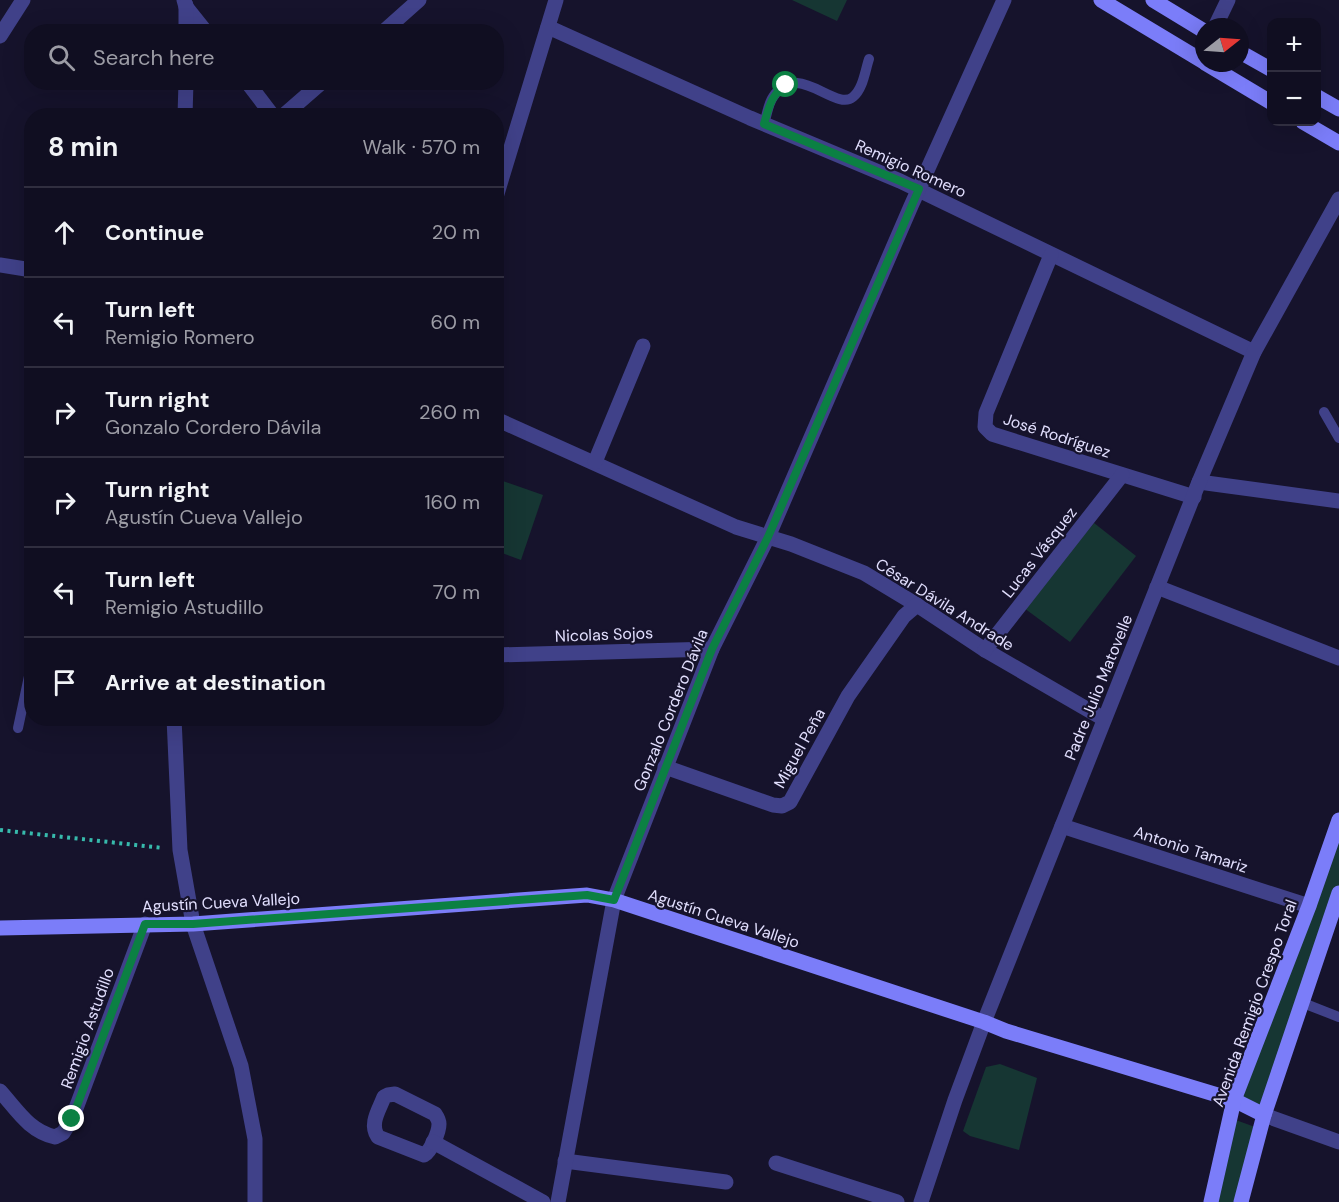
<!DOCTYPE html>
<html lang="en">
<head>
<meta charset="utf-8">
<style>
  body { margin:0; font-family:"DM Sans",sans-serif; background:#19172a; color:#f1f3f6 }
  .controls { position:absolute; right:18px; top:18px; display:grid; overflow:hidden; border-radius:12px; box-shadow:0 6px 24px #0002 }
  .controls button { width:54px; height:54px; display:grid; place-items:center; padding:0; border:0; border-bottom:2px solid #302e3f; background:#100e21; color:#f1f3f6; font:30px sans-serif }
  .compass { position:absolute; left:1195px; top:18px; width:54px; height:54px; border-radius:50%; background:#100e21; box-shadow:0 6px 24px #0002; rotate:73deg }
  .stop { position:absolute; width:18px; height:18px; margin:-14px; border:4px solid #0b8043; border-radius:50%; background:#fff }
  .stop.end { background:#0b8043; border-color:#fff; box-shadow:0 2px 6px #0008 }
  .list { margin:0; padding:0; list-style:none }
  h2 { display:flex; justify-content:space-between; align-items:center; height:78px; margin:0; padding:0 24px; font-size:26px }
  h2 small { font-size:20px; font-weight:400; color:#9c9ca5 }
  .list li { display:grid; grid-template-columns:39px 1fr auto; gap:18px; align-items:center; box-sizing:border-box; height:90px; padding:0 24px; border-top:2px solid #302e3f }
  .list b { display:block; font-size:22px; white-space:nowrap }
  .list p { margin:0; font-size:20px; white-space:nowrap; color:#9c9ca5 }
  .list em { font-size:20px; font-style:normal; color:#9c9ca5 }
  .icon { flex:none; width:33px; height:33px; fill:none; stroke:currentColor; stroke-width:2; stroke-linecap:round; stroke-linejoin:round }
  .map { position:relative; flex:none; width:1339px; height:1202px; overflow:hidden }
  .search { position:absolute; background:#100e21; box-shadow:0 6px 24px #0002; left:24px; top:24px; width:480px; height:66px; display:flex; align-items:center; gap:15px; box-sizing:border-box; padding:0 21px; border-radius:24px; color:#9c9ca5; font-size:22px }
  .panel { position:absolute; background:#100e21; box-shadow:0 6px 24px #0002; left:24px; top:108px; width:480px; height:618px; border-radius:24px }
  .map>svg:first-child { display:block }
  .green { fill:#163633 }
  .lines { fill:none; stroke-linecap:round; stroke-linejoin:round }
  .path { stroke:#37baac; stroke-width:4; stroke-dasharray:3 4.5; stroke-linecap:butt }
  .lane { stroke:#404189; stroke-width:10 }
  .street { stroke:#404189; stroke-width:15 }
  .secondary { stroke:#7b7df9; stroke-width:15 }
  .route { stroke:#0b8043; stroke-width:8 }
  .labels { text-anchor:middle; stroke-width:4.5; stroke-linejoin:round; paint-order:stroke }
  .street-label { font-size:16px; fill:#e2dffe; stroke:#16132c }
</style>
</head>
<body>
<div class="map">
<svg width="1339" height="1202" viewBox="0 0 1339 1202">
  <rect width="100%" height="100%" fill="#16132c"/>
  <g class="green">
    <polygon points="792,0 847,0 837,21"/>
    <polygon points="497,479 543,495 521,560 497,551"/>
    <polygon points="1094,523 1136,556 1070,642 1024,608"/>
    <polygon points="1339,829 1339,892 1259,1107 1242,1096"/>
    <polygon points="1000,1064 1037,1078 1019,1150 970,1136 963,1131 986,1067"/>
    <polygon points="1233,1119 1255,1127 1238,1202 1214,1202"/>
  </g>
  <g class="lines">
    <polyline class="path" points="0,830 163,848"/>
    <g class="lane">
      <path d="M764,124C767,115 768,104 773,97C797,59 835,112 853,97C863,89 865,71 869,59"/>
      <polyline points="1324,412 1339,438"/>
      <polyline points="18,728 32,662"/>
      <polyline points="1303,1003 1339,1017"/>
    </g>
    <g class="street">
      <polyline points="184,0 186,7 206,32"/>
      <polyline points="548,27 750,118 900,181 1254,352"/>
      <polyline points="1215,27 1228,0"/>
      <polyline points="186,32 186,5"/>
      <polyline points="383,32 419,0"/>
      <polyline points="0,36 23,0"/>
      <polyline points="1198,58 1204,47"/>
      <polyline points="247,82 273,116"/>
      <polyline points="185,116 186,82"/>
      <polyline points="283,116 322,82"/>
      <polyline points="496,197 556,0"/>
      <polyline points="1051,255 986,413 985,427 992,434 1194,497"/>
      <polyline points="0,265 32,270"/>
      <polyline points="496,419 736,527 791,544 864,573 917,605 985,650 1104,719"/>
      <polyline points="595,462 643,346"/>
      <polyline points="1199,482 1339,501"/>
      <polyline points="1157,587 1339,658"/>
      <polyline points="985,650 1122,475"/>
      <polyline points="496,655 712,649"/>
      <polyline points="174,718 180,850 193,924 241,1066 255,1139 255,1202"/>
      <polyline points="665,767 773,805 782,806 790,802 848,696 904,616 917,605"/>
      <polyline points="1062,826 1309,906"/>
      <path d="M0,1091C17,1110 29,1131 55,1137L63,1133L72,1119L145,924"/>
      <path d="M395,1094L435,1114C437,1117 439,1120 439,1124C439,1132 431,1151 424,1155L378,1137C369,1124 379,1110 384,1097L388,1095Z"/>
      <polyline points="1264,1115 1339,1142"/>
      <polyline points="433,1142 543,1202"/>
      <polyline points="565,1161 726,1182"/>
      <polyline points="776,1163 897,1202"/>
      <polyline points="558,1202 614,900 712,649 768,537 911,206 1004,0"/>
      <polyline points="921,1202 955,1100 984,1022 1199,482 1254,352 1339,199"/>
    </g>
    <g class="secondary">
      <polyline points="1101,0 1204,62"/>
      <polyline points="1153,0 1204,31"/>
      <polyline points="1240,52 1272,70"/>
      <polyline points="1205,63 1272,103"/>
      <polyline points="1316,96 1339,109"/>
      <polyline points="1303,122 1339,143"/>
      <polyline points="0,928 193,924 587,895 614,900 984,1022 1006,1031 1234,1100 1264,1115"/>
      <polyline points="1211,1202 1234,1100 1309,906 1339,820"/>
      <polyline points="1241,1202 1264,1115 1339,893"/>
    </g>
  </g>
  <g class="lines">
    <path class="route" d="M72,1119L145,924H193L587,895L614,900L712,649L768,537L919,189L764,124C769,107 771,95 786,85"/>
  </g>
  <g class="labels">
    <g class="street-label">
      <text transform="translate(911 168) rotate(24)" y="6">Remigio Romero</text>
      <text transform="translate(1057 435) rotate(18)" y="6">José Rodríguez</text>
      <text transform="translate(1039 552) rotate(-52)" y="6">Lucas Vásquez</text>
      <text transform="translate(945 604) rotate(32)" y="6">César Dávila Andrade</text>
      <text transform="translate(604 634) rotate(-2)" y="6">Nicolas Sojos</text>
      <text transform="translate(1098 687) rotate(-68)" y="6">Padre Julio Matovelle</text>
      <text transform="translate(670 710) rotate(-68)" y="6">Gonzalo Cordero Dávila</text>
      <text transform="translate(799 748) rotate(-61)" y="6">Miguel Peña</text>
      <text transform="translate(1191 849) rotate(18)" y="6">Antonio Tamariz</text>
      <text transform="translate(221 902) rotate(-3)" y="6">Agustín Cueva Vallejo</text>
      <text transform="translate(724 918) rotate(18)" y="6">Agustín Cueva Vallejo</text>
      <text transform="translate(1254 1003) rotate(-70)" y="6">Avenida Remigio Crespo Toral</text>
      <text transform="translate(87 1028) rotate(-70)" y="6">Remigio Astudillo</text>
    </g>
  </g>
</svg>
<div class="controls">
<button>+</button>
<button>−</button>
</div>
<svg class="compass" viewBox="-18 -18 36 36"><path d="M0-13l5 13h-10z" fill="#e53935"/><path d="M0 13l5-13h-10z" fill="#9c9ca5"/></svg>
<div class="stop" style="left:786px;top:85px"></div>
<div class="stop end" style="left:72px;top:1119px"></div>
<div class="search"><svg class="icon" aria-label="search" viewBox="0 0 24 24"><circle cx="10" cy="10" r="6"/><path d="M15 15l6 6"/></svg>Search here</div>
<section class="panel">
<h2>8 min<small>Walk · 570 m</small></h2>
<ul class="list">
<li><svg class="icon" aria-label="ahead" viewBox="0 0 24 24"><path d="M12 20V5M6 11l6-6 6 6"/></svg><div><b>Continue</b></div><em>20 m</em></li>
<li><svg class="icon" aria-label="left" viewBox="0 0 24 24"><path d="M17 20v-9H6M10 6l-5 5 5 5"/></svg><div><b>Turn left</b><p>Remigio Romero</p></div><em>60 m</em></li>
<li><svg class="icon" aria-label="right" viewBox="0 0 24 24"><path d="M7 20v-9h11M14 6l5 5-5 5"/></svg><div><b>Turn right</b><p>Gonzalo Cordero Dávila</p></div><em>260 m</em></li>
<li><svg class="icon" aria-label="right" viewBox="0 0 24 24"><path d="M7 20v-9h11M14 6l5 5-5 5"/></svg><div><b>Turn right</b><p>Agustín Cueva Vallejo</p></div><em>160 m</em></li>
<li><svg class="icon" aria-label="left" viewBox="0 0 24 24"><path d="M17 20v-9H6M10 6l-5 5 5 5"/></svg><div><b>Turn left</b><p>Remigio Astudillo</p></div><em>70 m</em></li>
<li><svg class="icon" aria-label="arrive" viewBox="0 0 24 24"><path d="M6 21V4h12l-3 4 3 4H6"/></svg><div><b>Arrive at destination</b></div></li>
</ul>
</section>
</div>
</body>
</html>
